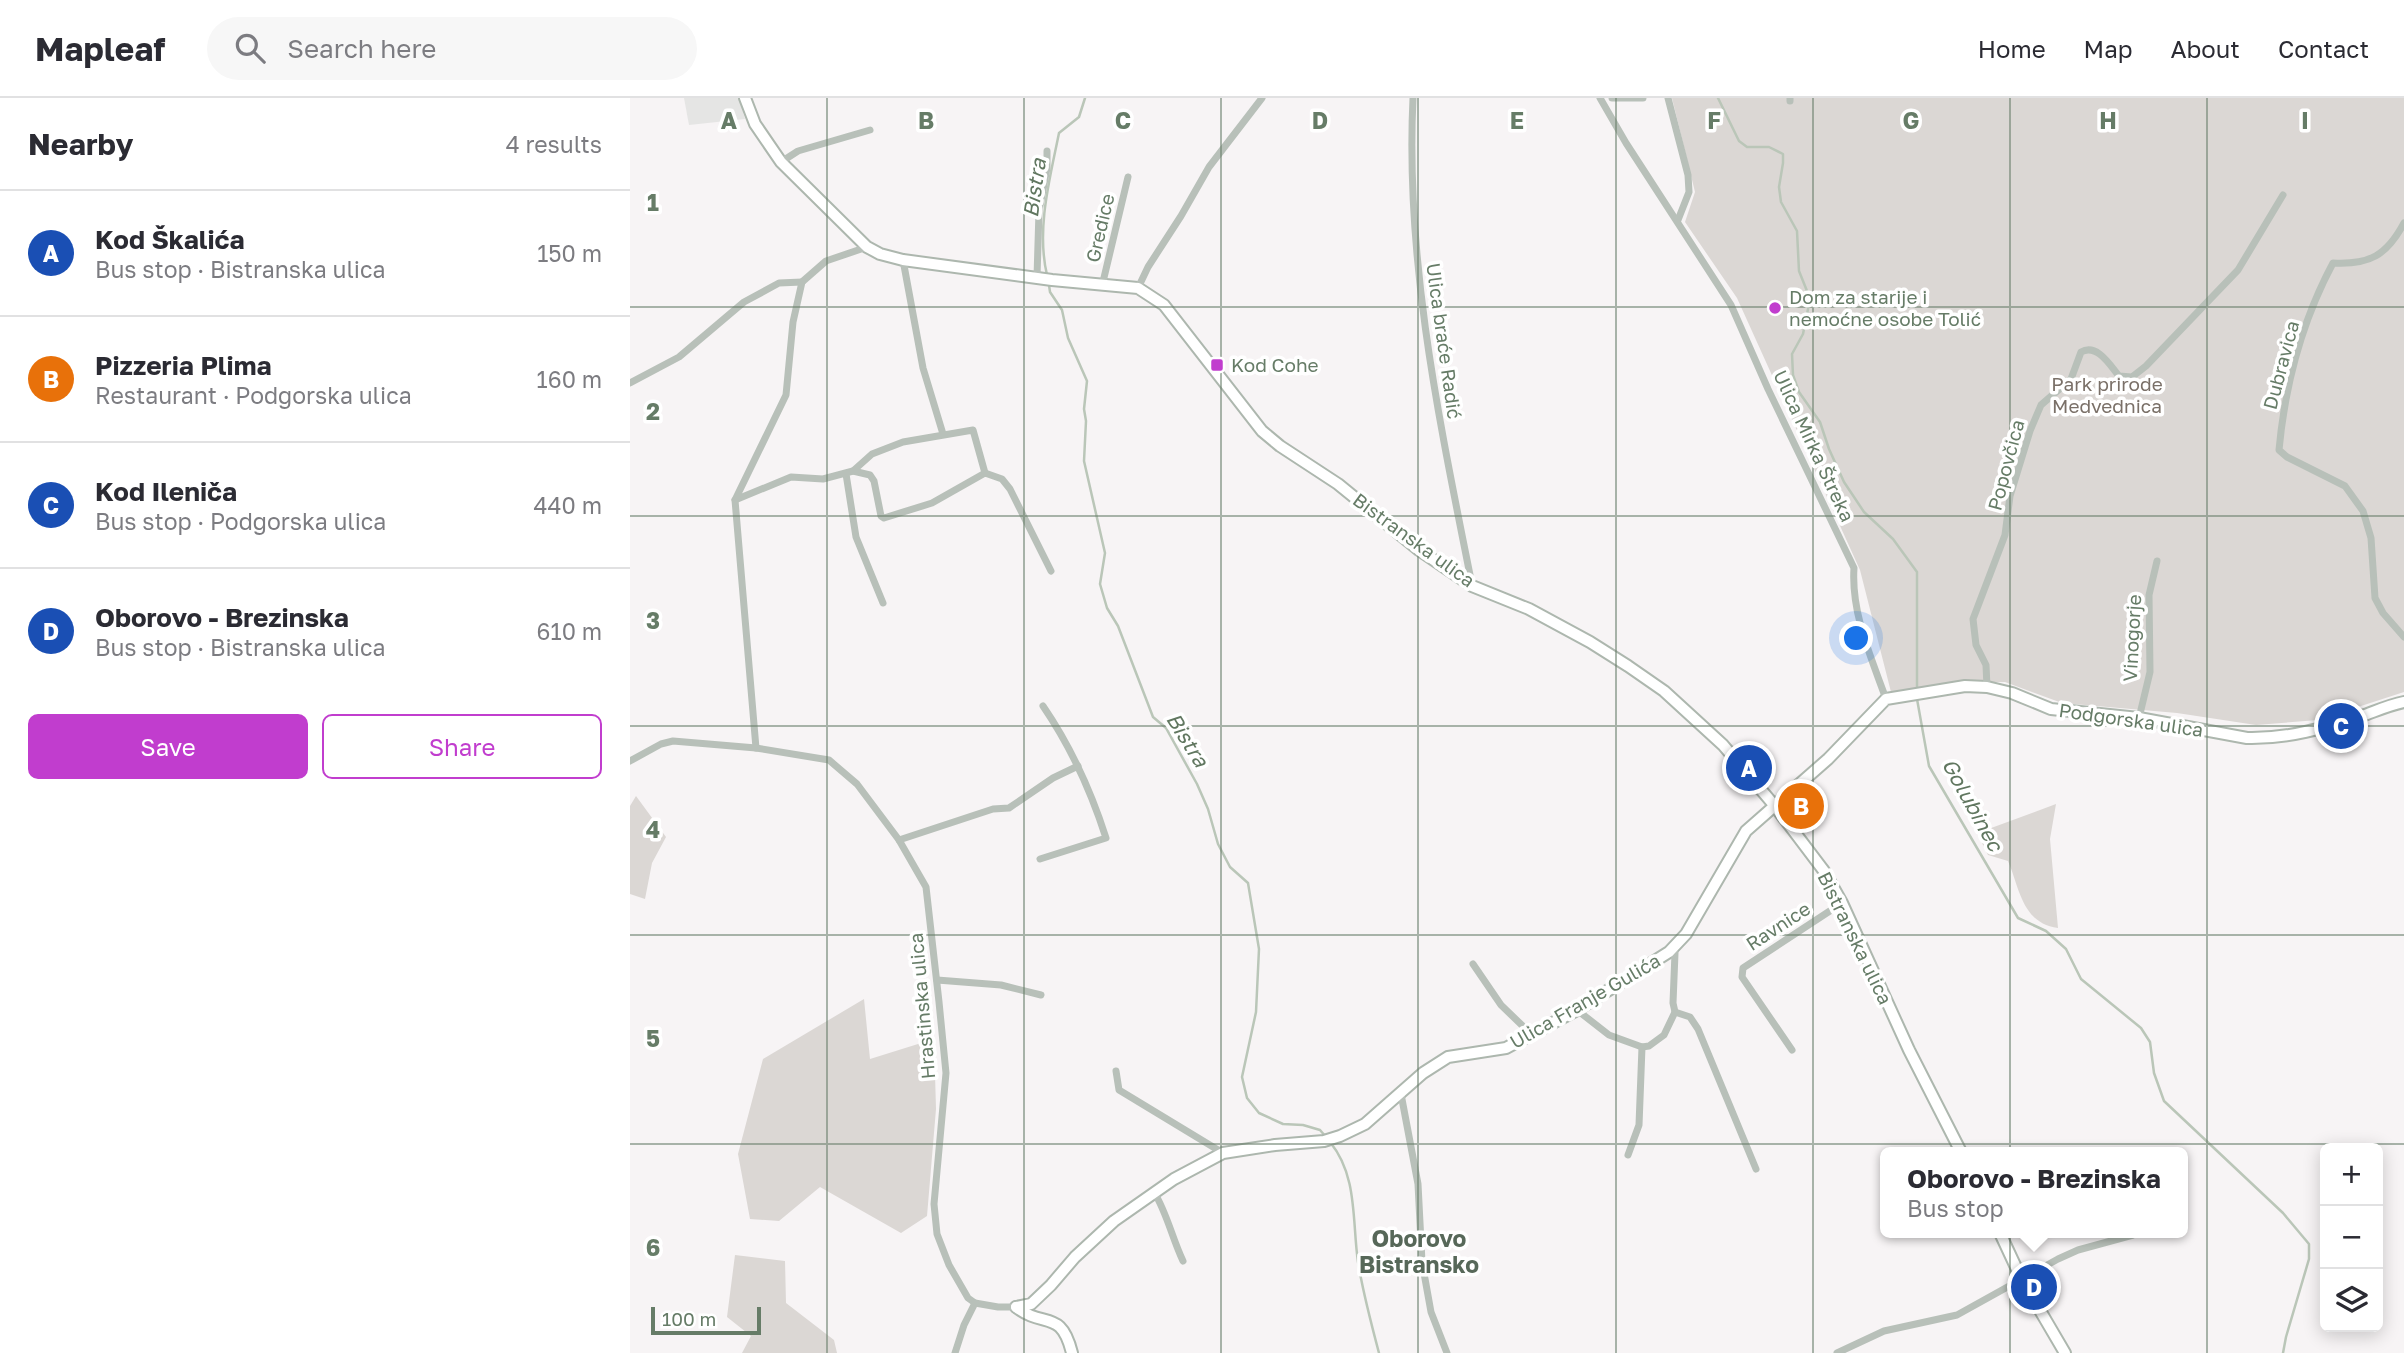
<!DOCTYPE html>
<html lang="en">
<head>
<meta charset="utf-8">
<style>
  body { margin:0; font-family:"Golos Text",sans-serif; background:#f7f7f7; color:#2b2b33 }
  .controls { position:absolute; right:21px; bottom:21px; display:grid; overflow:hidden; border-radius:10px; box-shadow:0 4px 18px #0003 }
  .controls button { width:63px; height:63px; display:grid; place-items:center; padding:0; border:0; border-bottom:2px solid #e1e1e2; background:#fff; color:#2b2b33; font:35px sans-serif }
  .scale { position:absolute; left:21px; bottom:18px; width:110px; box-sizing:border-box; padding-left:7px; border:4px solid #667c67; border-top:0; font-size:19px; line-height:24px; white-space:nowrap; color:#667c67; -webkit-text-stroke:5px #fff; paint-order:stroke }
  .you { position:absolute; left:1227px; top:541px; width:24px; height:24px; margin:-18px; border:5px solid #fff; border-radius:50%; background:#1a73e8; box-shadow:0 0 0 10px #1a73e833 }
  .badge { display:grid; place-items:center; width:46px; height:46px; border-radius:50%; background:#c13dce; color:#fff; font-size:23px; font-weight:700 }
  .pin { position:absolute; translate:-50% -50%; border:4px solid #fff; box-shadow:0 2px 7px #0006 }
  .popup { position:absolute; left:1250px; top:1049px; width:308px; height:91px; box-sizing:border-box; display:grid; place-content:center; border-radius:10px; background:#fff; filter:drop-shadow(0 2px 5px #0005); font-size:23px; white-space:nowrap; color:#7c7c81 }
  .popup b { font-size:26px; color:#2b2b33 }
  .popup::after { content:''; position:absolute; left:50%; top:100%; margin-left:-14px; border:14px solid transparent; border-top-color:#fff }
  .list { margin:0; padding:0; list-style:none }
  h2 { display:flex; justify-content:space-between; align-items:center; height:91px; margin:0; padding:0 28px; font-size:30px }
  h2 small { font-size:23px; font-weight:400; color:#7c7c81 }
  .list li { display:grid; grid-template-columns:46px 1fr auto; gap:21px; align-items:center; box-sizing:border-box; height:126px; padding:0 28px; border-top:2px solid #e1e1e2 }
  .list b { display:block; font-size:26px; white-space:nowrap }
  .list p { margin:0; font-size:23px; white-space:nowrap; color:#7c7c81 }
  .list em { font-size:23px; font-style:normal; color:#7c7c81 }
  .actions { display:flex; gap:14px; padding:21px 28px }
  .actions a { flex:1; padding:16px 0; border:2px solid #c13dce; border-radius:10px; text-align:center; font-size:24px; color:#c13dce }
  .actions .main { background:#c13dce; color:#fff }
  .icon { flex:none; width:38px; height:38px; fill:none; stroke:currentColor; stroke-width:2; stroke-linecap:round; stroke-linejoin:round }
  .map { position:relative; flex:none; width:1774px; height:1255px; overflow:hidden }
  header { display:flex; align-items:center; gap:42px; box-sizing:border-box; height:98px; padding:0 35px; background:#fff; border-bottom:2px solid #e1e1e2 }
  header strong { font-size:33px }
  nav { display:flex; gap:38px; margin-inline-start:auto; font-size:24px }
  .search { width:490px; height:63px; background:#f7f7f7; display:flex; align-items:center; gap:18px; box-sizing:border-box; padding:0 24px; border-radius:38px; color:#7c7c81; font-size:26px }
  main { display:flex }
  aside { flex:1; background:#fff }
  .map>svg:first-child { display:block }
  .built { fill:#e5e5e4 }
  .green { fill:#dbd7d4 }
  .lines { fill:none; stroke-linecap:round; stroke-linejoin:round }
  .stream { stroke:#bac6b8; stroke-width:2.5 }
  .secondary-casing { stroke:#adb7ae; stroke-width:14 }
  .street { stroke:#b8c0b9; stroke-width:7 }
  .secondary { stroke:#fff; stroke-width:10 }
  .grid { fill:none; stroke:#667c67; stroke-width:2; stroke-opacity:0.55 }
  .poi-dot { fill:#c13dce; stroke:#fff; stroke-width:2.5 }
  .labels { text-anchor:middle; stroke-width:7; stroke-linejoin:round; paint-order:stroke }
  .street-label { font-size:19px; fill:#667c67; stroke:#fff }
  .poi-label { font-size:19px; fill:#667c67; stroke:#fff; text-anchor:start }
  .park-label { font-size:19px; fill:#7a7068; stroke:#fff }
  .water-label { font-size:21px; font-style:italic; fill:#617760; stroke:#fff }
  .quarter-label { font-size:23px; font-weight:bold; fill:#576859; stroke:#fff }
  .grid-label { font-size:23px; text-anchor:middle; font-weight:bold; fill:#667c67; stroke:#fff; stroke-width:7; stroke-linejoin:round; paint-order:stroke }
</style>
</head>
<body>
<header>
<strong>Mapleaf</strong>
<div class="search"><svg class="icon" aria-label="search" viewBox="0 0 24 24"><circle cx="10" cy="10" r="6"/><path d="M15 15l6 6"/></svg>Search here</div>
<nav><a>Home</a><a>Map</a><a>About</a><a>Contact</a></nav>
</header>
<main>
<aside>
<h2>Nearby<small>4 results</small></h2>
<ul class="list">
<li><span class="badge" style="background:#1a4fb4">A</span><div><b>Kod Škalića</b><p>Bus stop · Bistranska ulica</p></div><em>150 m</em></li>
<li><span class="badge" style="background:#e8710a">B</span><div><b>Pizzeria Plima</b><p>Restaurant · Podgorska ulica</p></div><em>160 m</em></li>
<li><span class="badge" style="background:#1a4fb4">C</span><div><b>Kod Ileniča</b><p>Bus stop · Podgorska ulica</p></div><em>440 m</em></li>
<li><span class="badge" style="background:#1a4fb4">D</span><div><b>Oborovo - Brezinska</b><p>Bus stop · Bistranska ulica</p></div><em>610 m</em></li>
</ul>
<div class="actions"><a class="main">Save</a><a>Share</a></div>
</aside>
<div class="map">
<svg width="1774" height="1255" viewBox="0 0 1774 1255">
  <rect width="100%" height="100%" fill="#f7f4f5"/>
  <polygon class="built" points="54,0 109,0 115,21 59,27"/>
  <g class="green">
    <polygon points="1042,0 1774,0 1774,594 1688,622 1626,627 1547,615 1432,605 1375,584 1321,584 1261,594 1230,472 1107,200 1055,124 1065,94"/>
    <polygon points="6,698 36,739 22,765 15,801 0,796 0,708"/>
    <path d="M1426,706L1420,741L1428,830C1392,825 1390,791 1378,763L1358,757L1352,745L1353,733Z"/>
    <polygon points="234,901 240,961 304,941 306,1011 297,1118 271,1135 190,1089 149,1123 120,1121 108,1056 133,961"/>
    <polygon points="105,1157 155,1163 156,1205 204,1242 207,1255 112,1255 121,1238 97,1219"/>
  </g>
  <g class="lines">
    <g class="stream">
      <polyline points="1088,0 1109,43 1117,49 1139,49 1153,56 1153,65 1149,89 1151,104 1167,133 1169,173 1177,193 1179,206 1173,236 1162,256 1163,277 1169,294 1190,324 1199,351 1214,384 1234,414 1263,441 1287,474 1287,591"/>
      <path d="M417,177C406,131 420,80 429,35L449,19L455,0"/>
      <polyline points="419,187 420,194 432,212 438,240 457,283 454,311 456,323 454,363 475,455 470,486 477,510 488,528 523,619 536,630 567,686 578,711 588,746 600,769 618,785 629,851 626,914 612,979 617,1000 629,1015 653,1026 673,1027 690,1032 696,1039"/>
      <polyline points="1287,601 1299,668 1388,820 1416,833 1436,851 1451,881 1511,930 1520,944 1524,975 1534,1003 1653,1115 1679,1146 1679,1161 1656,1239 1653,1255"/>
      <path d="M700,1044C728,1078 722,1123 728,1164C733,1195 741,1225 749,1255"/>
    </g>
    <defs>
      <g id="secondary">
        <polyline points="115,0 125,26 151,64 237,149 250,156 273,162 422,182 508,190 534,207 632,333 650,348 708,386 789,452 842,488 899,511 960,544 998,568 1034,593 1093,647 1144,707 1194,773 1212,805 1279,952 1331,1054"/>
        <polyline points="1370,1135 1391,1180 1435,1255"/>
        <path d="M386,1209L401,1206L421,1187L445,1159L484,1123L544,1081L593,1055L645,1047L694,1043L710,1038L735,1026L793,975L818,959L876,950L947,912L1039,854L1056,836L1116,733L1198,661L1256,601L1335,588L1357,589L1382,595L1421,611L1509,620L1617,640C1658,641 1694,630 1732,618C1746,613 1759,607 1774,604"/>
        <path d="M386,1209C414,1231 431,1210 442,1255"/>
      </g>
    </defs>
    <use href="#secondary" class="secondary-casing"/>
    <g class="street">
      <path d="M783,0C775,165 810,326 842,487"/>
      <path d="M970,0L996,45L1101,207L1138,291L1224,470C1221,515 1241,559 1256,601"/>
      <polyline points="982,0 1013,0"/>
      <polyline points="1038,0 1058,77 1059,94 1048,122"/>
      <polyline points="1160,0 1160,3"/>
      <polyline points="151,64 168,53 240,32"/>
      <path d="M1774,125C1757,157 1740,167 1703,165C1672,223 1655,287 1649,352L1657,359L1715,388L1733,413L1741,440L1745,500L1753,515L1774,539"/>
      <polyline points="273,162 293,270 313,336"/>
      <polyline points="407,179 409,113 417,70 417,53"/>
      <polyline points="472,188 498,79"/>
      <polyline points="508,190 518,169 551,118 579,69 632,0"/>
      <polyline points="0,285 49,259 114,204 149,185 172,184"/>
      <polyline points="223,373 242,356 273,344 343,332 355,375"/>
      <polyline points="216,376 226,439 253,505"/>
      <polyline points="105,402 161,379 193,381 223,373 240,377 244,383 251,418 254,420 302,405 355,375 372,381 380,391 421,473"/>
      <path d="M1357,589L1356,567L1346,547L1343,521L1375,437L1380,398L1400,333L1411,307L1441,281L1451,254C1467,245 1480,267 1489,278L1502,279L1516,268L1608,172L1653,97"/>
      <polyline points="1509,620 1520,574 1519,497 1527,463"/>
      <polyline points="126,650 105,402 156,297 163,224 172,184 196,163 237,149"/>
      <polyline points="0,663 31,646 43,643 126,650 199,662 227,686 269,742 296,789 309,904 316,975 304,1106 307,1136 319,1167 338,1200 345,1205 368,1209 386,1209"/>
      <polyline points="269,742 363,711 379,710 423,680 448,668"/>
      <path d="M410,761L476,740C461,693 441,649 413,608"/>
      <polyline points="1039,854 1045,855 1043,905 1045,914 1060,919 1068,931 1126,1071"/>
      <polyline points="843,866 871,907 902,937"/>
      <polyline points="307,882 371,887 411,897"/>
      <polyline points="947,912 979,937 1012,949 1019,948 1034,937 1045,914"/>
      <polyline points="1162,952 1112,879 1113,870 1212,805"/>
      <polyline points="486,973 489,992 593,1055"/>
      <polyline points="771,996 788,1086 792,1164 801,1214 817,1255"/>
      <polyline points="998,1057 1009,1027 1012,949"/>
      <path d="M524,1094C537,1115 542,1140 553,1163"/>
      <polyline points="325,1255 334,1227 345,1205"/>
      <polyline points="1207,1255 1254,1233 1327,1217 1428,1161 1448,1152 1503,1137"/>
    </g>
    <use href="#secondary" class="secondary"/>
  </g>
  <path class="grid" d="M197,0V1255M394,0V1255M591,0V1255M788,0V1255M986,0V1255M1183,0V1255M1380,0V1255M1577,0V1255M0,209H1774M0,418H1774M0,628H1774M0,837H1774M0,1046H1774"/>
  <g class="poi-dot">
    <circle cx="1145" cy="210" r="7"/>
    <rect x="580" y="260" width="14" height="14" rx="3.5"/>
  </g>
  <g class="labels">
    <g class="street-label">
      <text transform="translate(470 130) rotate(-77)" y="7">Gredice</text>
      <text transform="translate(814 243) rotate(82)" y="7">Ulica braće Radić</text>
      <text transform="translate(1651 267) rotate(-75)" y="7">Dubravica</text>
      <text transform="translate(1184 348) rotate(65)" y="7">Ulica Mirka Štreka</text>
      <text transform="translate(1376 367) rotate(-75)" y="7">Popovčica</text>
      <text transform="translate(784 442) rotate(36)" y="7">Bistranska ulica</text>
      <text transform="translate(1502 540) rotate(-87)" y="7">Vinogorje</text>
      <text transform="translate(1501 622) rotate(8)" y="7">Podgorska ulica</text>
      <text transform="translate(1148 828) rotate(-33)" y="7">Ravnice</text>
      <text transform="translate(1225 840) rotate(64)" y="7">Bistranska ulica</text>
      <text transform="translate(955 903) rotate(-30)" y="7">Ulica Franje Gulića</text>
      <text transform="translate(292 908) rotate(-95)" y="7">Hrastinska ulica</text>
    </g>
    <g class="poi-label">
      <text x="1159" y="206">Dom za starije i<tspan x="1159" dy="22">nemoćne osobe Tolić</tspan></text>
      <text x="601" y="274">Kod Cohe</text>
    </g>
    <g class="park-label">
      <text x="1477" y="293">Park prirode<tspan x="1477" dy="22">Medvednica</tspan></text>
    </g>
    <g class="water-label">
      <text transform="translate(405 90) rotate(-82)" y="7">Bistra</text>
      <text transform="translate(557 642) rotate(58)" y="7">Bistra</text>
      <text transform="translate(1342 707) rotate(61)" y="7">Golubinec</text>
    </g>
    <g class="quarter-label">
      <text x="789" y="1149">Oborovo<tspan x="789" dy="26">Bistransko</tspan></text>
    </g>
  </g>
  <g class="grid-label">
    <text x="99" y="31">A</text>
    <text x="296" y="31">B</text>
    <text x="493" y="31">C</text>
    <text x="690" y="31">D</text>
    <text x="887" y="31">E</text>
    <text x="1084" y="31">F</text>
    <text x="1281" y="31">G</text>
    <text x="1478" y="31">H</text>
    <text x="1675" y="31">I</text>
    <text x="23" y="113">1</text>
    <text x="23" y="322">2</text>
    <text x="23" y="531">3</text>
    <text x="23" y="740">4</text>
    <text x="23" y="949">5</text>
    <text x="23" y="1158">6</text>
  </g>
</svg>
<div class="controls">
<button>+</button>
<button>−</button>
<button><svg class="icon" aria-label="layers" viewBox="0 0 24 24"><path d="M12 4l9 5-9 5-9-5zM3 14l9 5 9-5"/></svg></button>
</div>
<div class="scale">100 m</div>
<div class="you"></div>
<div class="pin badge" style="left:1119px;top:670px;background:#1a4fb4">A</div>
<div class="pin badge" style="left:1171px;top:708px;background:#e8710a">B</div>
<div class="pin badge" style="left:1711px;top:628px;background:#1a4fb4">C</div>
<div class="pin badge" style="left:1404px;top:1189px;background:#1a4fb4">D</div>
<div class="popup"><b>Oborovo - Brezinska</b>Bus stop</div>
</div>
</main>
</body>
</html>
